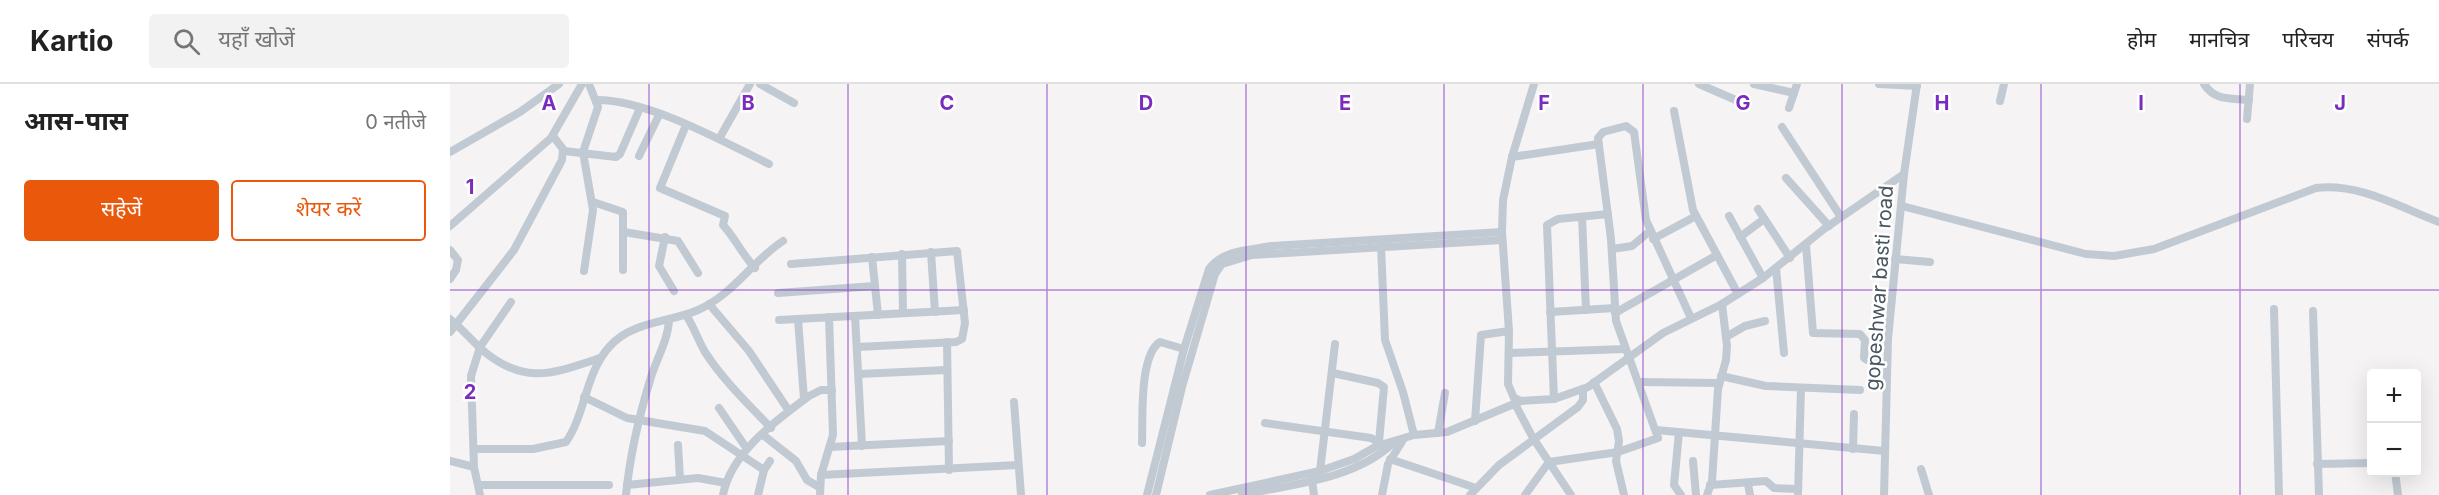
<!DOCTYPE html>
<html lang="hi">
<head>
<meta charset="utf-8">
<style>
  body { margin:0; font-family:Inter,"Noto Sans Devanagari",sans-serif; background:#f2f2f2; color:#222 }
  .controls { position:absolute; right:18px; bottom:18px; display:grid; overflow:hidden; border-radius:6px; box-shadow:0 6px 24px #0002 }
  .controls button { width:54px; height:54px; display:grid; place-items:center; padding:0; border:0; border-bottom:2px solid #e0e0e0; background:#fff; color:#222; font:30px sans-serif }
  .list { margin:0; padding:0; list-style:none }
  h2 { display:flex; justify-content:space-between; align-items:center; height:78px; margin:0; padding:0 24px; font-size:26px }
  h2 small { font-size:20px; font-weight:400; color:#767676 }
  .actions { display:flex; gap:12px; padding:18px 24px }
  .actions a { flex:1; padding:14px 0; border:2px solid #ea580c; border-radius:6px; text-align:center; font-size:21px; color:#ea580c }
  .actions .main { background:#ea580c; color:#fff }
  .icon { flex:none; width:33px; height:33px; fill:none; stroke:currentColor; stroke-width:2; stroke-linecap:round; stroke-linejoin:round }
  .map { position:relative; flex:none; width:1989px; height:411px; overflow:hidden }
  header { display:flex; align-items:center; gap:36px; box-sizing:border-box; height:84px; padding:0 30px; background:#fff; border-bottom:2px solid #e0e0e0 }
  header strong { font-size:28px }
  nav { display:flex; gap:33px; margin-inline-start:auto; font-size:21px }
  .search { width:420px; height:54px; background:#f2f2f2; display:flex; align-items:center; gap:15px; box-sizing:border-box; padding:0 21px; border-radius:6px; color:#767676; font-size:22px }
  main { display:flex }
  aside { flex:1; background:#fff }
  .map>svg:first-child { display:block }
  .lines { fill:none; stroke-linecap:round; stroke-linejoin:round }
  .minor { stroke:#c1cad2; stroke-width:8 }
  .grid { fill:none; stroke:#7b2cbf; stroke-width:1.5; stroke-opacity:0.55 }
  .labels { text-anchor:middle; stroke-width:5; stroke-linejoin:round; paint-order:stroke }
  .street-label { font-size:20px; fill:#4a5661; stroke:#fff }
  .grid-label { font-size:20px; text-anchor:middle; font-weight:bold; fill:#7b2cbf; stroke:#fff; stroke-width:5; stroke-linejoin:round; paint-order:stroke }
</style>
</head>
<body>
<header>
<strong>Kartio</strong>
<div class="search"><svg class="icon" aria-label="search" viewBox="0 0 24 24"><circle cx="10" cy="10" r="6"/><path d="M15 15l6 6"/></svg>यहाँ खोजें</div>
<nav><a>होम</a><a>मानचित्र</a><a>परिचय</a><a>संपर्क</a></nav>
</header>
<main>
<aside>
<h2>आस-पास<small>0 नतीजे</small></h2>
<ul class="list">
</ul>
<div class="actions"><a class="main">सहेजें</a><a>शेयर करें</a></div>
</aside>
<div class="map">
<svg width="1989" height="411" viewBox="0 0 1989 411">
  <rect width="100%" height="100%" fill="#f5f3f3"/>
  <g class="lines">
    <g class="minor">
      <polyline points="310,0 344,19"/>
      <polyline points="1084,0 1062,73 1053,116 1052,148 1059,247 1058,300 1064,314 1071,317 1104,315 1138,303 1213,249 1272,220 1313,194 1374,145 1454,90"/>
      <polyline points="1249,0 1295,20"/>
      <polyline points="1304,0 1344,9"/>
      <polyline points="1429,0 1467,2"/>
      <path d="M1754,0C1765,17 1780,14 1799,16"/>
      <path d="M147,16C199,16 272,57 319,80"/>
      <polyline points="1550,17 1554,0"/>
      <polyline points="1339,24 1347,0"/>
      <polyline points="1224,27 1243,126 1288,210"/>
      <polyline points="1797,35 1800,0"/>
      <path d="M236,41L210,104L275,132L273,141C285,154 292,170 305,184"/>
      <polyline points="1332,43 1391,133"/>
      <polyline points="269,55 300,0"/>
      <polyline points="114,67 166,73 170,70 190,24"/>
      <polyline points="0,68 70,28 109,0"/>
      <polyline points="189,72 209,31"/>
      <polyline points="1062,73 1149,60"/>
      <polyline points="1336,94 1379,142"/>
      <polyline points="143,118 173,128 173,186"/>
      <path d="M1452,122L1636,170L1664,172L1704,165L1866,104C1910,99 1949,123 1989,138"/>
      <polyline points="1308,125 1340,174"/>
      <polyline points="1279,132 1313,194"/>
      <polyline points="1132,133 1136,226"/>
      <polyline points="0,142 101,54 132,0"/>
      <polyline points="174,148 228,157 248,189"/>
      <polyline points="215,153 209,182 224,207"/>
      <polyline points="1290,153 1314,135"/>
      <polyline points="1203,155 1246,132"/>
      <polyline points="1356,161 1363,249 1410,250 1415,256 1414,274 1417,276 1437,279"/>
      <polyline points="931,162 935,256 953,308 964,351"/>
      <polyline points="1162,165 1182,162 1200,147"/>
      <polyline points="0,166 8,176 6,186 0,195"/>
      <polyline points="481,168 485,228"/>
      <polyline points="452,170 453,229"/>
      <polyline points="422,173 428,231"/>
      <polyline points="1445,175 1480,178"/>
      <polyline points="341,180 507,167 515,239 512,255 506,258 408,263"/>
      <polyline points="1326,184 1334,269"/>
      <polyline points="134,187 143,126 133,68 148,23 139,0"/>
      <polyline points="328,209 425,202"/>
      <polyline points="259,220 299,267 339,327"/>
      <polyline points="1824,225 1829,411"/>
      <polyline points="1863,227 1869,411"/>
      <polyline points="1100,228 1165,224"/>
      <polyline points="1165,229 1267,171"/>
      <path d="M236,231C244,243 248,256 255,268C273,296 298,320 321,344"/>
      <polyline points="405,232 412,362"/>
      <path d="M0,235C11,244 20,254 30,264C73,302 102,290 150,274"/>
      <polyline points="348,235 354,315"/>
      <polyline points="329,236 514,226"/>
      <polyline points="0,248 64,166 112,76 113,65 103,52"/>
      <polyline points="1276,253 1295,242 1315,237"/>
      <polyline points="497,258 499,386"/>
      <polyline points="1059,269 1175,265"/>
      <polyline points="883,289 928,299 934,303 929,358"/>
      <polyline points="409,290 497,286"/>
      <polyline points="1271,292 1316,302 1410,306"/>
      <polyline points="1144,298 1167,345 1169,357 1166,377 1174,411"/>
      <polyline points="1190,298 1269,299"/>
      <polyline points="134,313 177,334 255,347 314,386"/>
      <polyline points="1104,315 1097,141 1108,135 1158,130"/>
      <polyline points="564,318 571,411"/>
      <polyline points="1065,320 1083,354 1121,411"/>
      <polyline points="269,324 297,365"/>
      <polyline points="1025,337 1031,251 1059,247"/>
      <polyline points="815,339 921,354 934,361"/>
      <polyline points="1206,346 1435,367"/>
      <polyline points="1229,348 1224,401 1231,411"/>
      <polyline points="988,349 995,309"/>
      <polyline points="313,351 346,377 357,396 369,403"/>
      <path d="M692,359C693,335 689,271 710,258L734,265"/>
      <polyline points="228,361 230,395"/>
      <polyline points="380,363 499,357"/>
      <path d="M24,365H83L116,358C136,329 135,289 160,262C183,237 218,239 248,226C284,210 302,177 333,157"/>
      <polyline points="1403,365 1404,330"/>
      <polyline points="940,375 1026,404"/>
      <polyline points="0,377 24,383"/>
      <polyline points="1243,377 1246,411"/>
      <polyline points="1867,380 1922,379"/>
      <polyline points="1471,385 1479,411"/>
      <polyline points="870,387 885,260"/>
      <polyline points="1945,388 1948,411"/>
      <polyline points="371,391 568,381"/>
      <polyline points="862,396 864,411"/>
      <polyline points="1298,400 1300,411"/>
      <polyline points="30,401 159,401"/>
      <polyline points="177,401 248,394 276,399"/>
      <polyline points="1260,401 1316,397 1324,404 1348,405"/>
      <polyline points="30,411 24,383 21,292 30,263 61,218"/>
      <path d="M176,411C180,370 189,332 201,293C207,274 218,256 219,236"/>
      <path d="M273,411C281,368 327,336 359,312L371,306H382"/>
      <polyline points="308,411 314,386 320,377"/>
      <polyline points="370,411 371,391 383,351 379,233"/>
      <path d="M697,411L734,265L759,185C773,166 799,166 822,162L1052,148"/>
      <polyline points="706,411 732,303 765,190 772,180 802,171 1052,156"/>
      <polyline points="760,411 870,387 904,375 927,362 964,351 997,348 1071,317"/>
      <path d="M792,411C841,400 903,396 942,360"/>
      <polyline points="932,411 938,380 953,356"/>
      <polyline points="1020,411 1049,381 1128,323 1133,316 1133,305"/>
      <polyline points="1075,411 1099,378 1168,368 1208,354 1166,237 1161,155 1148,54 1153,48 1176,42 1184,48 1196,136 1241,234"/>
      <polyline points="1257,411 1262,397 1268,305 1276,276 1277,262 1272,220"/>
      <polyline points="1348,411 1351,304"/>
      <polyline points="1434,411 1438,255 1454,90 1467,0"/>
    </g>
  </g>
  <path class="grid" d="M199,0V411M398,0V411M597,0V411M796,0V411M994,0V411M1193,0V411M1392,0V411M1591,0V411M1790,0V411M0,206H1989"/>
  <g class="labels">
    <g class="street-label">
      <text transform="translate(1429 204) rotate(-86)" y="7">gopeshwar basti road</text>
    </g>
  </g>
  <g class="grid-label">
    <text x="99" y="26">A</text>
    <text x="298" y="26">B</text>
    <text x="497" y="26">C</text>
    <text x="696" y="26">D</text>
    <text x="895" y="26">E</text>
    <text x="1094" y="26">F</text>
    <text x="1293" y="26">G</text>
    <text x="1492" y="26">H</text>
    <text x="1691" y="26">I</text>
    <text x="1890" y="26">J</text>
    <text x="20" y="110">1</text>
    <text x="20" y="315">2</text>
  </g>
</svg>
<div class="controls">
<button>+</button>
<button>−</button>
</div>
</div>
</main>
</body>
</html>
